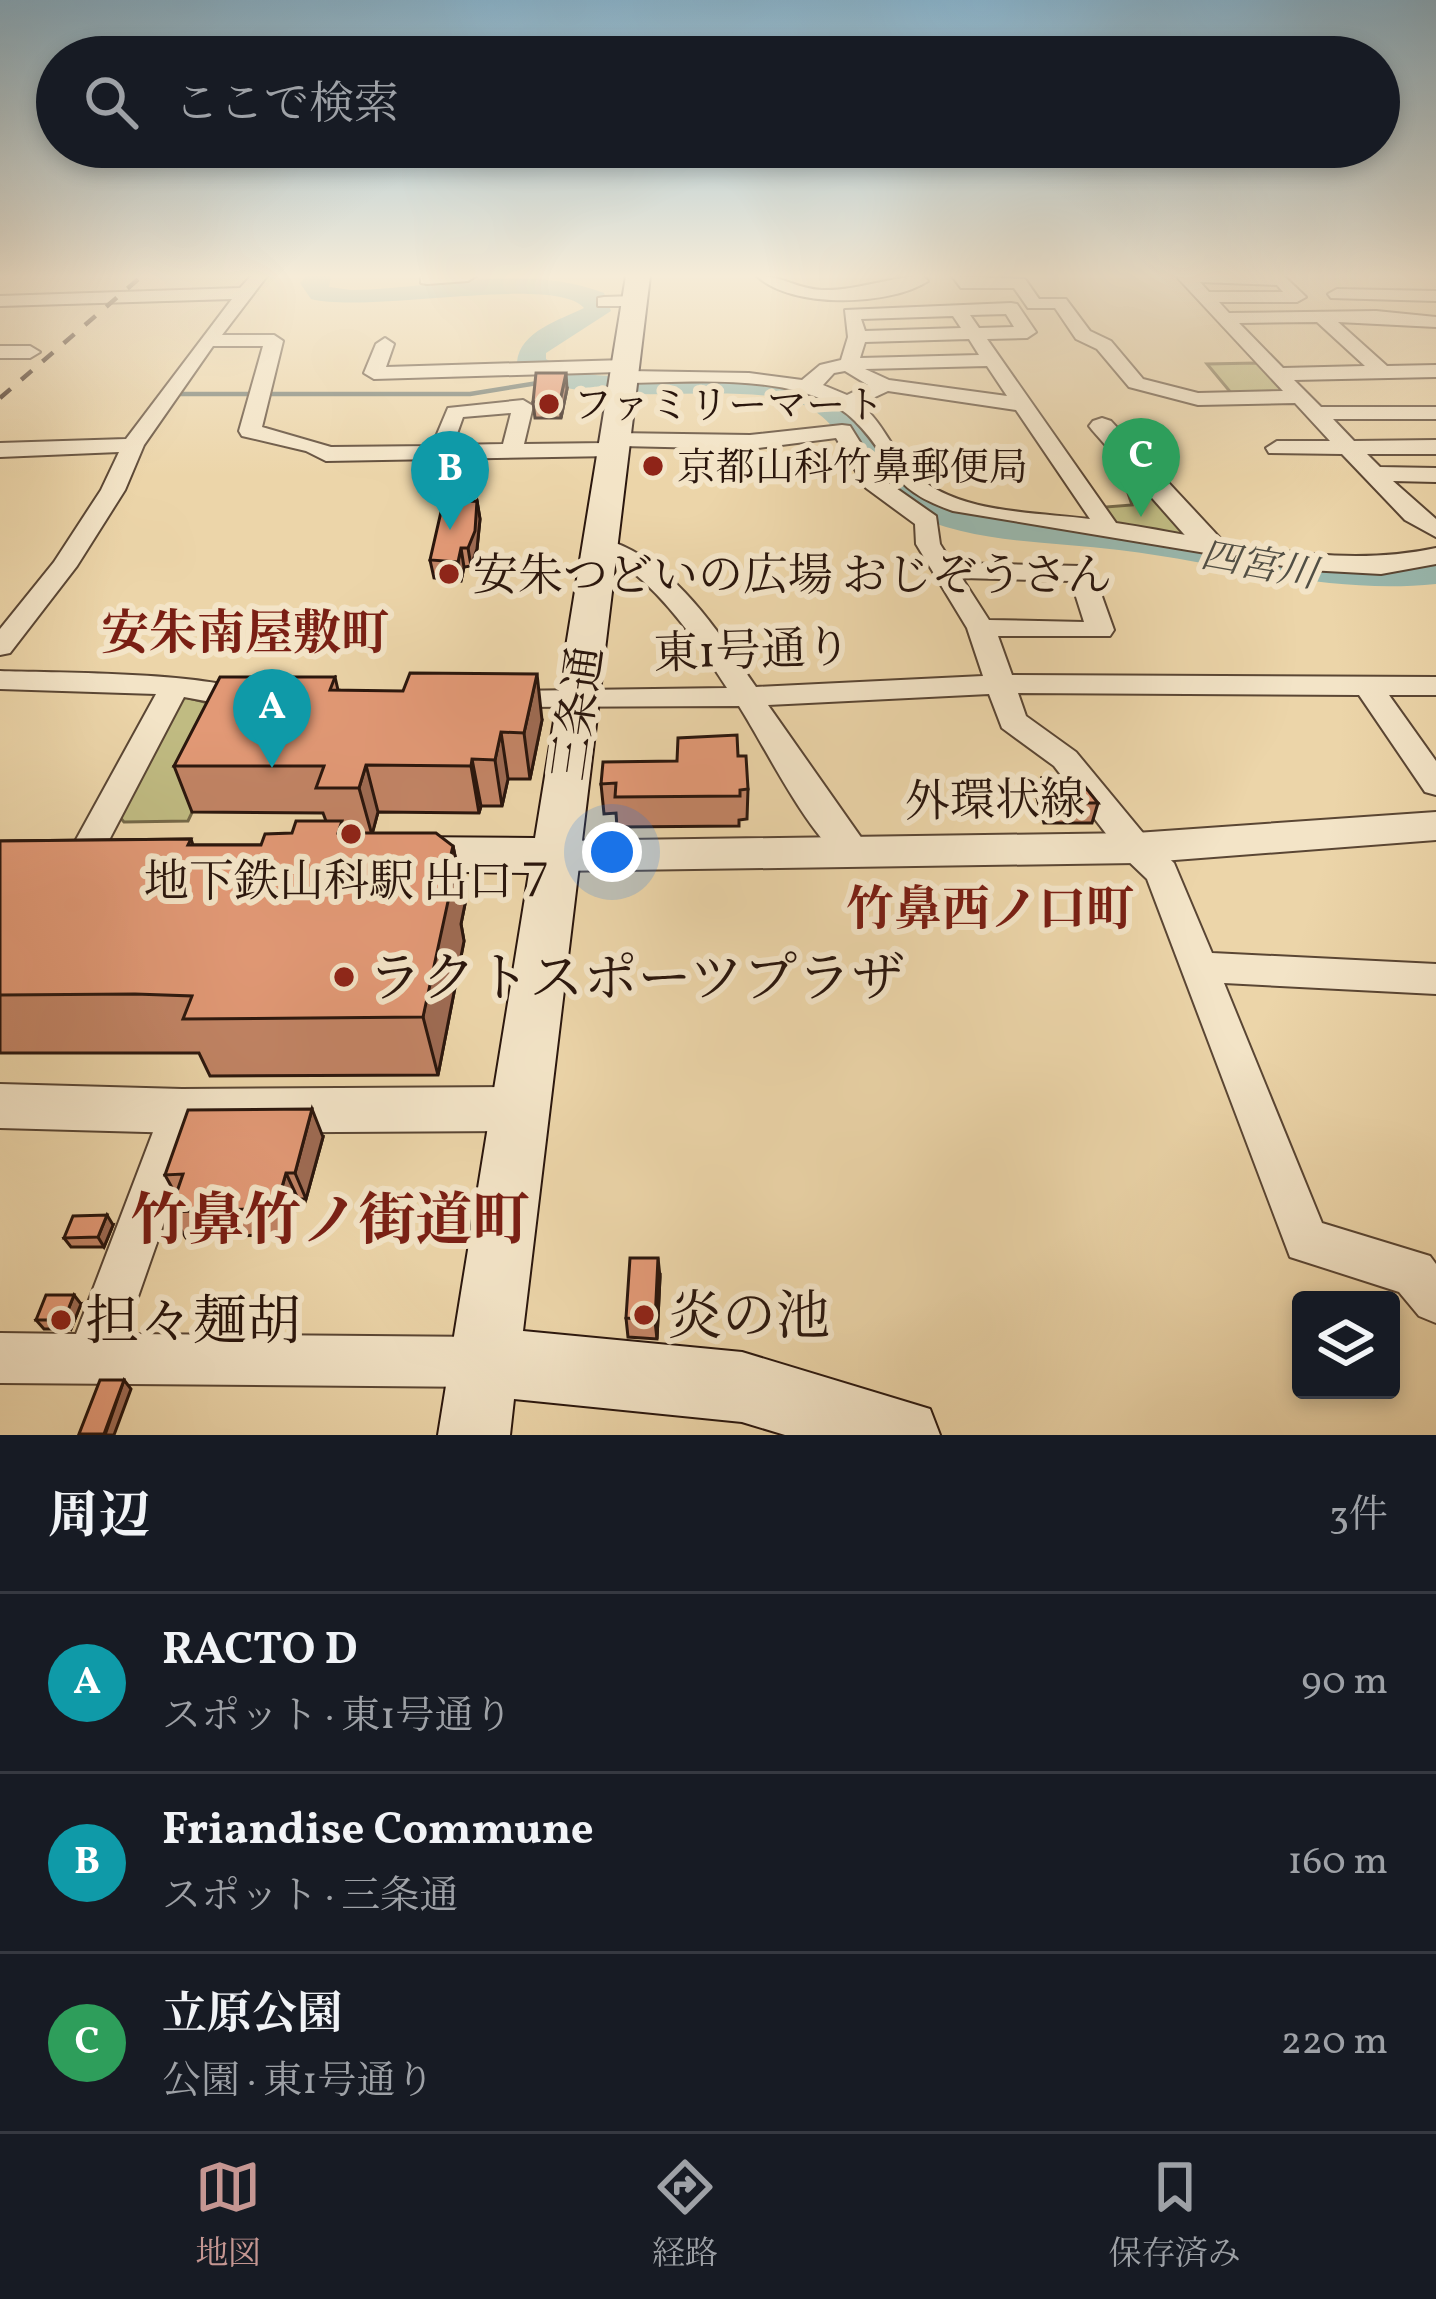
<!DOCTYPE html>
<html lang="ja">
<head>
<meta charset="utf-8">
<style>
  body { margin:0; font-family:Vollkorn,"Noto Serif JP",serif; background:#242831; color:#f1f3f6 }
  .controls { position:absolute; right:36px; bottom:36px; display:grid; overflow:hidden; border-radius:12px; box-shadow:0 6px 18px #0003 }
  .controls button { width:108px; height:108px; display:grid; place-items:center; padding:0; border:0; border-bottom:3px solid #363941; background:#171b24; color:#f1f3f6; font:60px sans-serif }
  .you { position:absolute; left:612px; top:852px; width:42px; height:42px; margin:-30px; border:9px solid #fff; border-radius:50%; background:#1a73e8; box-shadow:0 0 0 18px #1a73e833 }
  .badge { display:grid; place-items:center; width:78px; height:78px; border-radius:50%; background:#c59692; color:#fff; font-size:39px; font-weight:700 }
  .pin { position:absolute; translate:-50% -99px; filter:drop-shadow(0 3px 6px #0008) }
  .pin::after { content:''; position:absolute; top:63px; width:42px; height:36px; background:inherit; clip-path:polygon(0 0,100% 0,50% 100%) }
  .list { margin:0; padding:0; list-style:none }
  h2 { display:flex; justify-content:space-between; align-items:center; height:156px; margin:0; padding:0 48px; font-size:51px }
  h2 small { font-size:39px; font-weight:400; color:#9ea1a6 }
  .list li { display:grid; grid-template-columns:78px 1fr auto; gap:36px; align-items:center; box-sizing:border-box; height:180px; padding:0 48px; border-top:3px solid #363941 }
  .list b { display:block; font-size:45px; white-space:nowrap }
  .list p { margin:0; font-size:39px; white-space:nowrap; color:#9ea1a6 }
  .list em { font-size:39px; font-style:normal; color:#9ea1a6 }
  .icon { flex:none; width:66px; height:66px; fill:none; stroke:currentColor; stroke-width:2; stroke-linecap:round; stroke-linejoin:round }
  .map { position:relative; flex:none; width:1436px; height:1435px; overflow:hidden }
  .search { position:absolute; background:#171b24; box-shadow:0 6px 18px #0003; left:36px; right:36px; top:36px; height:132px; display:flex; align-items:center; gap:30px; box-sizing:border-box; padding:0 42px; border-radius:66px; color:#9ea1a6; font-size:45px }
  .sheet { height:696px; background:#171b24 }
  nav { display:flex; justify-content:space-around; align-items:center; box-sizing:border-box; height:168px; border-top:3px solid #363941; background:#171b24; font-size:33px; color:#9ea1a6 }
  nav a { display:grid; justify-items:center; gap:6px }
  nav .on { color:#c59692 }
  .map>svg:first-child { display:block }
  .green { fill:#c0bb82; stroke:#756848; stroke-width:3 }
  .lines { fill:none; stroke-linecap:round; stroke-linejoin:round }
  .stream { stroke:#6d776e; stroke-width:4.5 }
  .river { fill:#99b8ae; fill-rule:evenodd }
  .minor-casing { stroke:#5a4634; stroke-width:4 }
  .tertiary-casing { stroke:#5a4634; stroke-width:4 }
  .secondary-casing { stroke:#2a160d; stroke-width:4 }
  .minor { fill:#f3e4c7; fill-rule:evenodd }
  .tertiary { fill:#f3e4c7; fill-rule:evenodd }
  .secondary { fill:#f3e4c7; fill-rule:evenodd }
  .rail { stroke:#2a160d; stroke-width:4.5; stroke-dasharray:14 14; stroke-linecap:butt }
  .wall { fill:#c28465; stroke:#2a160d; stroke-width:3 }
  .shaded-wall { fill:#9e6b53; stroke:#2a160d; stroke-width:3 }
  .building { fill:#e29976; stroke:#2a160d; stroke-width:3 }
  .poi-dot { fill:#8f2418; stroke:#f3e4c7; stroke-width:4.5 }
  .labels { text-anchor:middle; stroke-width:12; stroke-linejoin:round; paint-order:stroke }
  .far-poi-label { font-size:39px; fill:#2a160d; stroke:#f3e4c7; text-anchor:start }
  .far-water-label { font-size:39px; font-style:italic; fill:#514f45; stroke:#f3e4c7 }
  .poi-label { font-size:45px; fill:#2a160d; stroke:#f3e4c7; text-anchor:start }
  .street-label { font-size:45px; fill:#2a160d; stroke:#f3e4c7 }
  .neighbourhood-label { font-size:48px; font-weight:bold; fill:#7a1f14; stroke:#f3e4c7 }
  .near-poi-label { font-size:54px; fill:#2a160d; stroke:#f3e4c7; text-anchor:start }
  .near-neighbourhood-label { font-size:57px; font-weight:bold; fill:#7a1f14; stroke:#f3e4c7 }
</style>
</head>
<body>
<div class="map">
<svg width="1436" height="1435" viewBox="0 0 1436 1435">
  <rect width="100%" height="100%" fill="#ecd5a9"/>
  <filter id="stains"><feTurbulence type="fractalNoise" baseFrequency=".00167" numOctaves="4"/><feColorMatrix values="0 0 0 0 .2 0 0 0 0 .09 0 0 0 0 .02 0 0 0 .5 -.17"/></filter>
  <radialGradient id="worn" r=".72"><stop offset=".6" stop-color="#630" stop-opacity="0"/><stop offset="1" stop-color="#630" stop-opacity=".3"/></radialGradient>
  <g class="green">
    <polygon points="1257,363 1268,368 1288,391 1232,394 1207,364"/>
    <polygon points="1159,491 1209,544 1108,528 1093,508 1132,505 1128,493"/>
    <polygon points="185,697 240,711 188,821 124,822 117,814 174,702"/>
  </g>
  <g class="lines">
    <polyline class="stream" points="175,394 470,394 544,382"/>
    <path class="river" d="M306,276H331L329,287L351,290C435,289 524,262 604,293L611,311L546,353V359C588,387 649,372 697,372C737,372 776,376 814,387C872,405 876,466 923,492C982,526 1054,520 1119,528C1227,541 1327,572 1436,560V584C1327,595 1227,563 1119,550C1047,541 971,544 905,511C852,485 851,416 790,400C720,381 559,416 517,362C520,331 560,320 584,308C554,274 371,314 311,299L300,283Z"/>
    <defs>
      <g id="minor">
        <path d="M251,276H267L222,335H274L283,341L262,427L331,447L432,446L448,408L523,400L533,406L524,444L607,443V434L615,433L750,435L842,425L850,426L883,479L936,516L940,544L952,563L1081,566L1094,574L1114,630L1110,636H998L1012,675L1436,677V695H1389L1436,761V795L1425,792L1359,695L1018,693L1026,716L1076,752L1148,839L1174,863L1212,953L1436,964V994L1224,983L1322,1223L1430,1256L1436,1264V1323L1419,1316L1399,1292L1290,1257L1147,879L1124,857L1054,766L1002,728L989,694L768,705L872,853L867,862C857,865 849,866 841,859C804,827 766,749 739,706L490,707L485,700L490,693L500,691L727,688C699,645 669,601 629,569C616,558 599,556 588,545L600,538C671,556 717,630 756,687L983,676L967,628L916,544L915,524L866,488L836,438L750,449L622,446L621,454L613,456L326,461L306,451L242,436L239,431L263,346H213L144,445L125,490L77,566L10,653L0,655V629L54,562L101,490L119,452L0,457V443L126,439L232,299L0,306V296L240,288ZM511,413L503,444L453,445L463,417ZM962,578L1071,581L1084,622L989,620Z"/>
        <polygon points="421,276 476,276 468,281 427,284 421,283"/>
        <path d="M757,276C780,275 797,289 822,290C858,291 893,276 923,276L928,281C890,306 791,309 757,276Z"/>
        <path d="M952,276L1025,279L1039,299H1066L1090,331L1111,341L1143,379L1198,393L1283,391L1176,276H1284L1306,297L1297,302H1219L1229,313L1376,311L1436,317V327L1338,322L1387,366L1436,365V377L1294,380L1321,407H1436V419H1333L1354,441L1436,440V454H1367L1380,467L1436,468V482L1393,481L1436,519V537L1405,520L1342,454L1269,453L1266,448L1277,441H1330L1295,403L1198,405L1129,387L1097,349L1076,339L1055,308H1028L1014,288H961ZM1200,282L1277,285L1283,292H1209ZM1317,322L1365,366L1283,368L1239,323Z"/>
        <polygon points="1337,289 1436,291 1436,301 1331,298 1328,294"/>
        <polygon points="604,297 634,296 643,301 634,306 598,306 598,298"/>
        <path d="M1011,303L1017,304L1036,332L1027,338L987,339L1116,523C1223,539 1329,571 1436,548V564L1381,574L1308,570L953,511C884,487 898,464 855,421C804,370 689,383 623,383L613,377L619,372L374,379L364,373L376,344L385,338L394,344L386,367L625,360L635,366L628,371L749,373L802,380L820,365L841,360L848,337L845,310ZM1006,314L1014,327L979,328L970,315ZM953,316L961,328L865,331L861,319ZM969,339L979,355L860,358L865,342ZM987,366L1007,396L889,380L865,369ZM845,371L868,385L847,395L823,385L834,373ZM888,391L1016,410L1090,519C1035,512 953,514 912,471C892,450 883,422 860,404Z"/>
        <polygon points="0,346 30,346 40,352 30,358 0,358"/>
        <path d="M0,671C46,673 239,671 264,700L249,709L184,697L96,865L84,869L72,865L67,856L156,694L0,689Z"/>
        <polygon points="182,1092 197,1098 203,1111 125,1334 485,1337 502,1345 510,1362 502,1379 485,1387 0,1383 0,1333 76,1334 161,1111 167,1098"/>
      </g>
      <g id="tertiary">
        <polygon points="1102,418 1111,421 1220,538 1224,544 1220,550 1198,550 1093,431 1089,426 1093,421"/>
        <polygon points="1436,812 1436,840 1136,863 555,871 541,867 535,856 541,845 555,841 1136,833"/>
        <polygon points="0,1084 182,1089 520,1087 538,1093 545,1109 538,1125 520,1131 182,1133 0,1128"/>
      </g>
      <polygon id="secondary" points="626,276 650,276 523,1331 742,1352 930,1409 940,1435 785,1435 742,1422 514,1399 510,1435 438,1435 529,873 400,871 383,866 376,854 383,842 400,837 535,838"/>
    </defs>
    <use href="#minor" class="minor-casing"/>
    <use href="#tertiary" class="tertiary-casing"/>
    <use href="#secondary" class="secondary-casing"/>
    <use href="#minor" class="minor"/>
    <use href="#tertiary" class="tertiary"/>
    <use href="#secondary" class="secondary"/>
    <polyline class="rail" points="0,398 142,276"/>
  </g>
  <g class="wall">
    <polygon points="567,389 561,418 535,418 533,402"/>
    <polygon points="477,501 480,519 477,549 471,566 464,567 461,581 434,578 430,560"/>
    <polygon points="335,677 338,690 542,720 530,779 508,779 502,806 481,806 479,813 378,812 372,833 453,846 465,904 461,924 464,941 438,1075 210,1076 199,1053 0,1053 0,841 191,839 193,845 261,845 326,821 323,813 192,812 174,766"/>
    <polygon points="738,756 748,789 747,819 739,820 739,826 617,827 616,813 604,814 601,784 677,761"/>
    <polygon points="1042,778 1098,803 1092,823 1044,823 1037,798"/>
    <polygon points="323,1137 306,1199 298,1199 289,1234 186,1238 170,1212 176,1195 165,1175"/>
    <polygon points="113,1225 104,1247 71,1247 64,1238"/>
    <polygon points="660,1277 657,1339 628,1337 626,1318"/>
    <polygon points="81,1304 71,1329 44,1329 36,1320"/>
  </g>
  <g class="shaded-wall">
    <polygon points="566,373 567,389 561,418 560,401"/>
    <polygon points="477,501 480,519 477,549 471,566 468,548"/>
    <polygon points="461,548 464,567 461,581 458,562"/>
    <polygon points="537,674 542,720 530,779 524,733"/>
    <polygon points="501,732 508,779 502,806 495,760"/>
    <polygon points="472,759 481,806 479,813 471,766"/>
    <polygon points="366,765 378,812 372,835 359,788"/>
    <polygon points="453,846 465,904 461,924 464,941 438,1075 423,1017 444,883"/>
    <polygon points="312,1109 323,1137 306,1199 295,1173"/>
    <polygon points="286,1173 298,1199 289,1234 276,1208"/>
    <polygon points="107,1215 113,1225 104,1247 98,1237"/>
    <polygon points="658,1258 660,1277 657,1339 655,1321"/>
    <polygon points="74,1295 81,1304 71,1329 64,1320"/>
    <polygon points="124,1380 131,1389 114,1435 105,1435"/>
  </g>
  <g class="building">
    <polygon points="536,373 566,373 560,401 533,402"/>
    <polygon points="477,501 475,531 468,548 461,548 458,562 430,560 443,503"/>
    <polygon points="410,673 537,674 524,733 501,732 495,760 472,759 471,766 366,765 359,788 316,788 324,766 174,766 220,677 335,677 330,690 403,691"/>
    <polygon points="737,735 738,756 746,756 748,789 740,790 740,796 615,797 616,783 601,784 603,762 677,761 678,738"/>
    <polygon points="1042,778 1078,778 1098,803 1049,803"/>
    <polygon points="296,821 342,821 338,833 436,833 453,846 444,883 452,883 423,1017 183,1019 192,996 135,994 0,995 0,841 191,839 188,845 261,845 265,834 292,833"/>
    <polygon points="312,1109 295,1173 286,1173 276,1208 170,1212 183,1174 165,1175 188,1110"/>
    <polygon points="107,1215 98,1237 64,1238 73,1216"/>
    <polygon points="630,1258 658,1258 655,1321 626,1318"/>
    <polygon points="46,1295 74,1295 64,1320 36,1320"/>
    <polygon points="100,1380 124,1380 104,1434 79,1434"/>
  </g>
  <linearGradient id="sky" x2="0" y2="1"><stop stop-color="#88b6d1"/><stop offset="0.58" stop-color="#f6ecd8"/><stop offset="1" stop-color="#f6ecd8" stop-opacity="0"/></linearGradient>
  <rect width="1436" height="476" fill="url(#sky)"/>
  <g class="poi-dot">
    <circle cx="549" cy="404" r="12"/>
    <circle cx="653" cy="466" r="12"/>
    <circle cx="449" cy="574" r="12"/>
    <circle cx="351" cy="834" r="12"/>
    <circle cx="344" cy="977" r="12"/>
    <circle cx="644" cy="1315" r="12"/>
    <circle cx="61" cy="1320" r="12"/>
  </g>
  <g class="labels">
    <g class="far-poi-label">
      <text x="573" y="418">ファミリーマート</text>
      <text x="677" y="480">京都山科竹鼻郵便局</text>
    </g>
    <g class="far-water-label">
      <text transform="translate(1259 563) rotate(10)" y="14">四宮川</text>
    </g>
    <g class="poi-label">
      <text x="473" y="590">安朱つどいの広場 おじぞうさん</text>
      <text x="351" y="896" text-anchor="middle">地下鉄山科駅 出口７</text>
    </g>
    <g class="street-label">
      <text transform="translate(752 649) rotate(-2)" y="16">東1号通り</text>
      <text transform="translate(576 713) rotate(-82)" y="16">三条通</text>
      <text transform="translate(995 799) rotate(-1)" y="16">外環状線</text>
    </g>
    <g class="neighbourhood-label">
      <text x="245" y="649">安朱南屋敷町</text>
      <text x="990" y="925">竹鼻西ノ口町</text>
    </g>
    <g class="near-poi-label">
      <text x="368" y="996">ラクトスポーツプラザ</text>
      <text x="668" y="1334">炎の池</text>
      <text x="85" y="1339">担々麺胡</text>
    </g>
    <g class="near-neighbourhood-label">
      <text x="330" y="1239">竹鼻竹ノ街道町</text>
    </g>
  </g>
  <rect width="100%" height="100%" filter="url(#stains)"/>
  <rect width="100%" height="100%" fill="url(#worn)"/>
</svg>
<div class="controls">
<button><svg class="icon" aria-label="layers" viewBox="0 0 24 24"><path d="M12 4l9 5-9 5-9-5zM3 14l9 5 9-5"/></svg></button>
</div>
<div class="you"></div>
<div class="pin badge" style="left:272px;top:768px;background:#0f9aa8">A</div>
<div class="pin badge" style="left:450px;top:530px;background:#0f9aa8">B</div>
<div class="pin badge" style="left:1141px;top:517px;background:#2e9e5b">C</div>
<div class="search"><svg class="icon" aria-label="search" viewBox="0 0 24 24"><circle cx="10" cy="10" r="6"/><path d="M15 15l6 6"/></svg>ここで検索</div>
</div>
<section class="sheet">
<h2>周辺<small>3件</small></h2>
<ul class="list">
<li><span class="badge" style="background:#0f9aa8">A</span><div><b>RACTO D</b><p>スポット · 東1号通り</p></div><em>90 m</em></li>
<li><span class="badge" style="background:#0f9aa8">B</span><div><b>Friandise Commune</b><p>スポット · 三条通</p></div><em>160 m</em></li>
<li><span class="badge" style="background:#2e9e5b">C</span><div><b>立原公園</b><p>公園 · 東1号通り</p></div><em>220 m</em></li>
</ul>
</section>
<nav>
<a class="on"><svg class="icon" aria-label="map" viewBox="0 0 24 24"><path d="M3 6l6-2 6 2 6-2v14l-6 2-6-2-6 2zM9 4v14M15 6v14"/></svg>地図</a>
<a><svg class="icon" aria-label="directions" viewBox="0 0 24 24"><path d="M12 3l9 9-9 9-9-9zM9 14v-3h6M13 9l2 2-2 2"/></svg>経路</a>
<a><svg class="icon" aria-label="saved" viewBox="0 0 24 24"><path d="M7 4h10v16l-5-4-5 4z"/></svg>保存済み</a>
</nav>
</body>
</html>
